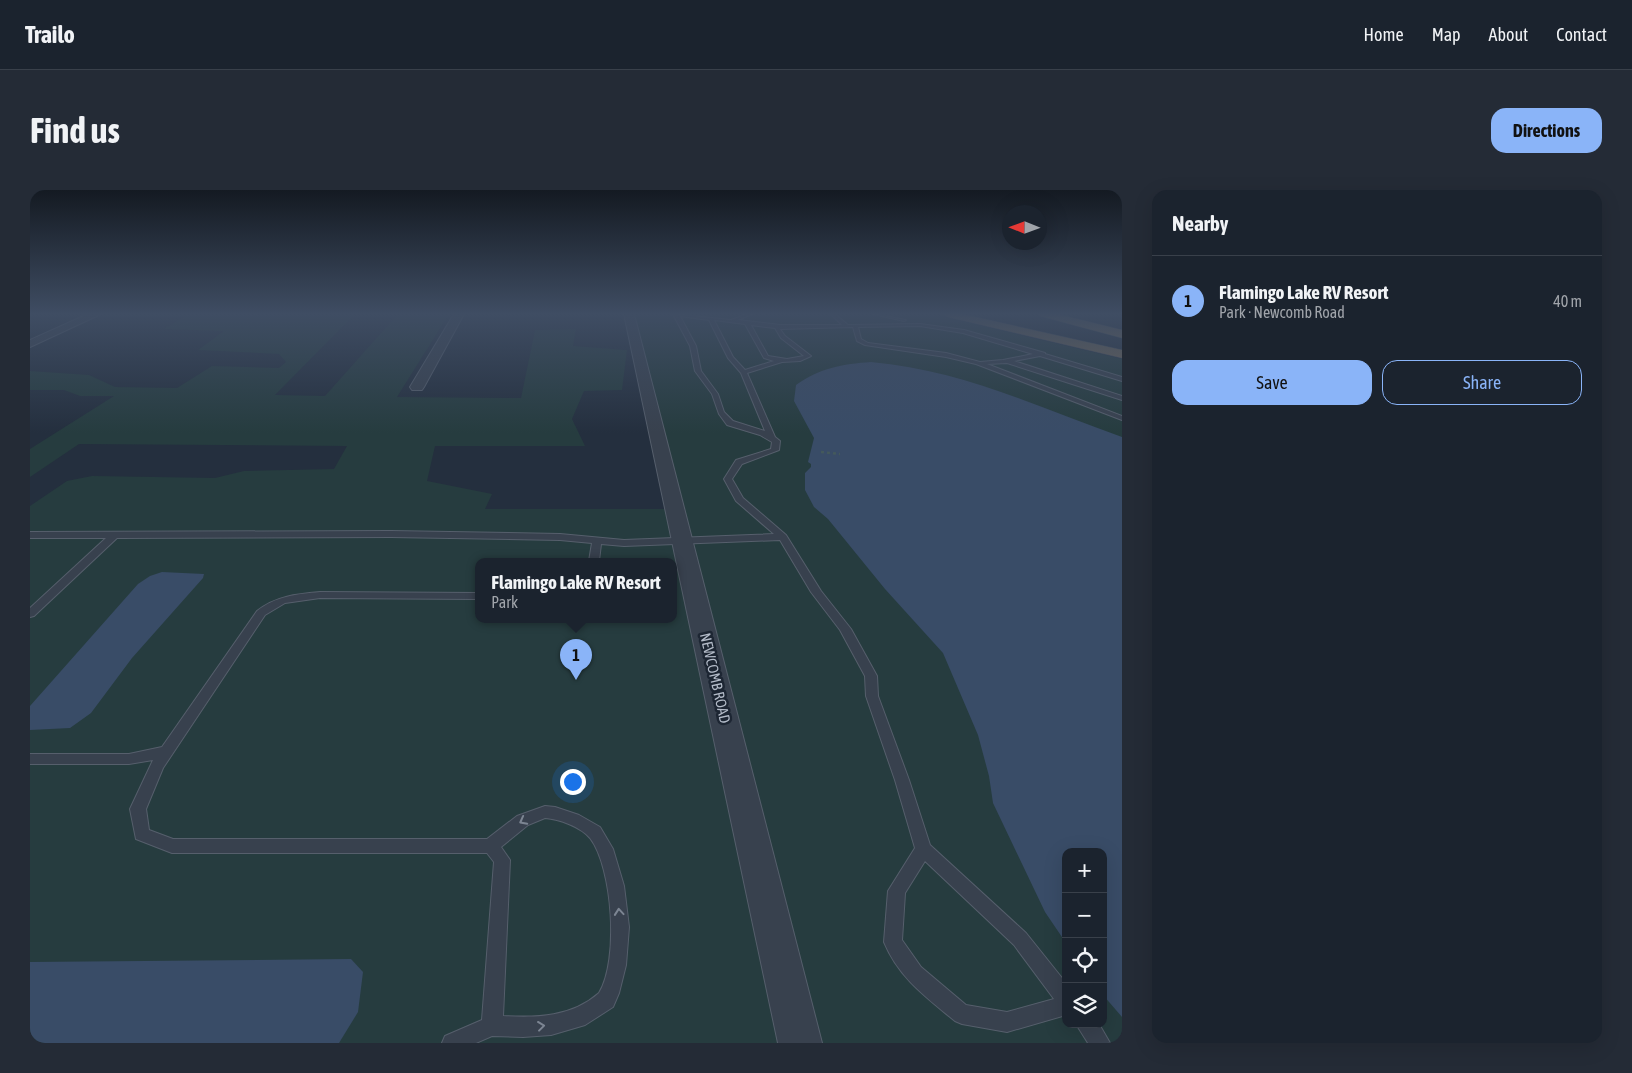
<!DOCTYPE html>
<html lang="en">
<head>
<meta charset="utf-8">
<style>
  body { margin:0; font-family:"Asap Condensed",sans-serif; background:#242b36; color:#f1f3f6 }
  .controls { position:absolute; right:15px; bottom:15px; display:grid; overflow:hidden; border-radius:10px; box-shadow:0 5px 20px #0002 }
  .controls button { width:45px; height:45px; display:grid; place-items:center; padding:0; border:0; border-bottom:1px solid #39404a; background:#1b232e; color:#f1f3f6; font:25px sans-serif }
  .compass { position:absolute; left:972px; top:15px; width:45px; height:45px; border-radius:50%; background:#1b232e; box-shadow:0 5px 20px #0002; rotate:271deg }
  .you { position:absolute; left:542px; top:591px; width:18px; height:18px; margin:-12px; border:4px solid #fff; border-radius:50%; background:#1a73e8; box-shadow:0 0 0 8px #1a73e833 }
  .badge { display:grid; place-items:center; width:32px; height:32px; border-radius:50%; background:#8ab4f8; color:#111; font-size:16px; font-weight:700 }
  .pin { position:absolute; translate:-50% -41px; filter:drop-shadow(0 1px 2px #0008) }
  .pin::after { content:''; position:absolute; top:26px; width:18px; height:15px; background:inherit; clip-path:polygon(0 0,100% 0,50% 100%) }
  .popup { position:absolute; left:445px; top:368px; width:202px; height:65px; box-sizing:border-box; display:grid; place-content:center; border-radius:10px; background:#1b232e; filter:drop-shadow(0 1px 4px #0005); font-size:16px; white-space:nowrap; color:#a0a4aa }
  .popup b { font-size:19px; color:#f1f3f6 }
  .popup::after { content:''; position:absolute; left:50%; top:100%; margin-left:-10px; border:10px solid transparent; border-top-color:#1b232e }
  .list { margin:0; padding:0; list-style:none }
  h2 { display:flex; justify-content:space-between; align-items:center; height:65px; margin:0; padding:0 20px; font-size:21px }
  h2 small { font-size:16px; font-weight:400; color:#a0a4aa }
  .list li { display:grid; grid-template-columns:32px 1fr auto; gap:15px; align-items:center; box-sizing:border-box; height:90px; padding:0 20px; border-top:1px solid #39404a }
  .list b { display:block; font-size:19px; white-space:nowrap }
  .list p { margin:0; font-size:16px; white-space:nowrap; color:#a0a4aa }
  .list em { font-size:16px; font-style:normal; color:#a0a4aa }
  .actions { display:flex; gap:10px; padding:15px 20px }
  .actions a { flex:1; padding:11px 0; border:1px solid #8ab4f8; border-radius:15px; text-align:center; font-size:18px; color:#8ab4f8 }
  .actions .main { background:#8ab4f8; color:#111 }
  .icon { flex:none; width:28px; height:28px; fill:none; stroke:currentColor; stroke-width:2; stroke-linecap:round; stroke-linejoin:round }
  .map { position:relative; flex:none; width:1092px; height:853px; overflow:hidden; border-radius:15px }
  header { display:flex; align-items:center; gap:30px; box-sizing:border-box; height:70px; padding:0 25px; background:#1b232e; border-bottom:1px solid #39404a }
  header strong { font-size:24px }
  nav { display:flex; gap:28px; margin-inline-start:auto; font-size:18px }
  .intro { display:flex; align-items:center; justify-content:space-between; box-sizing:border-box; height:120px; padding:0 30px }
  h1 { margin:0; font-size:35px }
  .button { padding:12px 22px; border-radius:15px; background:#8ab4f8; color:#111; font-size:18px; font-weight:700 }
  main { display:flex; gap:30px; padding:0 30px }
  aside { flex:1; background:#1b232e; border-radius:15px; box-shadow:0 5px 20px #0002 }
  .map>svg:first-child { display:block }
  .green { fill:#263c3f; fill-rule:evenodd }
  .water { fill:#394c67 }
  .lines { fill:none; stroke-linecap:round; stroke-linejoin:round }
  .service-casing { stroke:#565f6c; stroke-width:2 }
  .minor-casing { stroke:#565f6c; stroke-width:2 }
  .motorway-casing { stroke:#434c59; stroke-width:1 }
  .path-far1 { stroke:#44595c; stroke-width:2; stroke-dasharray:2.5 2.5; stroke-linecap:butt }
  .path { stroke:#44595c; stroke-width:2.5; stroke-dasharray:3 3; stroke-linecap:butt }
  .service { fill:#38414e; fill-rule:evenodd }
  .minor { fill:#38414e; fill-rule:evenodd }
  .motorway { fill:#746855; fill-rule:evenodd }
  .oneway { stroke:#7c8592 }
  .labels { text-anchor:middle; stroke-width:5; stroke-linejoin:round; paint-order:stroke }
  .street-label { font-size:15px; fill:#b4bcc9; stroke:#1d2633 }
</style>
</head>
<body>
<header>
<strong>Trailo</strong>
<nav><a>Home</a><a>Map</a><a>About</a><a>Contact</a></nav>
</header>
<div class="intro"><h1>Find us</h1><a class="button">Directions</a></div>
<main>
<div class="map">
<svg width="1092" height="853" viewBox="0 0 1092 853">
  <rect width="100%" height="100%" fill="#242f3e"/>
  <path class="green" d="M79,124H325L245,205L295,206L368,124H419L367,207L491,208L505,140L546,139L543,156L597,160L592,200L554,201L542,229L555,256H405L397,291L462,304L455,319H653L604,124H902L1092,169V853H0V316L37,291L62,286L185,288L214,281L304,279L317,256L49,254L0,287V259L84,206H50L34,200H0V181L59,185L85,197L147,198L182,176L249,178L256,172L249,164L168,160L194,141L134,139L155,126H73ZM448,371H644V429H448ZM1036,662H1073V834H1036Z"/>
  <g class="water">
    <path d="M841,172C932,180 1007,217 1092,247V827L1073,805V662H1036V753L1015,722L963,613L959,586L948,545L913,463L855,399L798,329L784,317L775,300V283L781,277V274L778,272L784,248L764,211L766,195C790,178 812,174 841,172Z"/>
    <polygon points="132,382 174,384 173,388 102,468 61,523 40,538 0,540 0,516 108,394 120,386"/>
    <polygon points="321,769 333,782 328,822 309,853 0,853 0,772"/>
  </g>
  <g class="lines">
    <defs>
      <g id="service">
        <path d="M643,124L701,130L717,124H722L708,130L750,135H812L801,124H805L818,135L890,134L934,140L1015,163V164L1092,187V191L1010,166L984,171L1092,206V210L977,173L957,174L1092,226V230L946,174L916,167L835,155L827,151L823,137L750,139L755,146L781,166L770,171L752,172L717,183L745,247L750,251L749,260L712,274L702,289L713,308L756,345L791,401L821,439L847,486L848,506L879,590L900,655L996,743L1036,793V825L977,842L932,834L925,831C896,807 869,788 854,752L858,701L885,658L865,590L836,506L835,486L810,440L781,402L750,350L594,356L571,354L569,371H559L562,353L530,350L361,347L87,348L4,426L0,427V418L76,348H0V342L361,341L530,344L594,350L744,344L706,311L694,289L706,270L741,259L742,252L730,245L697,235L689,224L682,204L665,181L660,156ZM650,126L679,130L698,168L711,183L735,241L703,231L694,222L688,204L671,181L666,156ZM684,130L715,134L734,168L744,171L715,180L703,167ZM721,135L745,138L751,148L774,166L757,169L738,166ZM890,136L933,143L1003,164L973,170L950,172L916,163L838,153L831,149L828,137ZM895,671L984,755L1024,809L977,822L936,815L891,777L872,750L875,703Z"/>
        <polygon points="843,124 876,130 874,131"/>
        <path d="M290,402L448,403V409L290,408L255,413L235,425L133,578L116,619L119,640L143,649H457L487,626L515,616L525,617L549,625L570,637L583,659L594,696L599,737L596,775L589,803L583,817L555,835L521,845L493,847L462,846L446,853H412L415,846L452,830L464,672L457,663H142L106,649L100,619L123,570L99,574H0V564H99L132,557L227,421C246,406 267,404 290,402ZM515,628C529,629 551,637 560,648C583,678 589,771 569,803C542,827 507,828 473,826L480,670L471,657L498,635Z"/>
        <polygon points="1046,834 1069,834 1080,853 1058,853"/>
      </g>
      <g id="minor">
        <polygon points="58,124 71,124 0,157 0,150"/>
        <polygon points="424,124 434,124 394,197 392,200 382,200 380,197"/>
        <polygon points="594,124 604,124 792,853 748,853"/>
      </g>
      <g id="motorway">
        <polygon points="912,124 932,124 1092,160 1092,168 918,127"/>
        <polygon points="1008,124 1027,124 1092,140 1092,148 1010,126"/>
      </g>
    </defs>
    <use href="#service" class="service-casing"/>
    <use href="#minor" class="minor-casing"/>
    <use href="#motorway" class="motorway-casing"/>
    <polyline class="path-far1" points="791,262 796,262"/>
    <polyline class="path" points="791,262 810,264"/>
    <use href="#service" class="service"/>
    <use href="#minor" class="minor"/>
    <use href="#motorway" class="motorway"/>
  </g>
  <defs><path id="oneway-chevron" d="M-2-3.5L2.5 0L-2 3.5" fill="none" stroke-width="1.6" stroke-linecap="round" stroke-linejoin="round" transform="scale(1.25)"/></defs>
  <g class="oneway">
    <use href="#oneway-chevron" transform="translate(493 631) rotate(152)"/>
    <use href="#oneway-chevron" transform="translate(589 722) rotate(-95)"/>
    <use href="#oneway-chevron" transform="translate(511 836) rotate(-7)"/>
  </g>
  <linearGradient id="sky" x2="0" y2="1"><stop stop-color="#141a22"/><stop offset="0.51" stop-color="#3f4d63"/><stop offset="1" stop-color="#3f4d63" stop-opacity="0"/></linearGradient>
  <rect width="1092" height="243" fill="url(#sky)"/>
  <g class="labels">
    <g class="street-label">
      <text transform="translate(685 488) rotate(77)" y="5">NEWCOMB ROAD</text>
    </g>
  </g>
</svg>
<div class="controls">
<button>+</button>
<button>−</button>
<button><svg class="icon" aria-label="locate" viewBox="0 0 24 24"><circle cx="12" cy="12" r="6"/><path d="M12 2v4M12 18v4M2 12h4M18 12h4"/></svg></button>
<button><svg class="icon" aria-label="layers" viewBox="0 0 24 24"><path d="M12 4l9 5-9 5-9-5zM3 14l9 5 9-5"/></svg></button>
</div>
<svg class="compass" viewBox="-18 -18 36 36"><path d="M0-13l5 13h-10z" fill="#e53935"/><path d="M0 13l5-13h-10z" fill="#a0a4aa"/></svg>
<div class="you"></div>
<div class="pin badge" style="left:546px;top:490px">1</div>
<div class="popup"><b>Flamingo Lake RV Resort</b>Park</div>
</div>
<aside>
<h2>Nearby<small></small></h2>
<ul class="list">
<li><span class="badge">1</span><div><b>Flamingo Lake RV Resort</b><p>Park · Newcomb Road</p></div><em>40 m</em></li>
</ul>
<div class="actions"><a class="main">Save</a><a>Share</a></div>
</aside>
</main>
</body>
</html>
